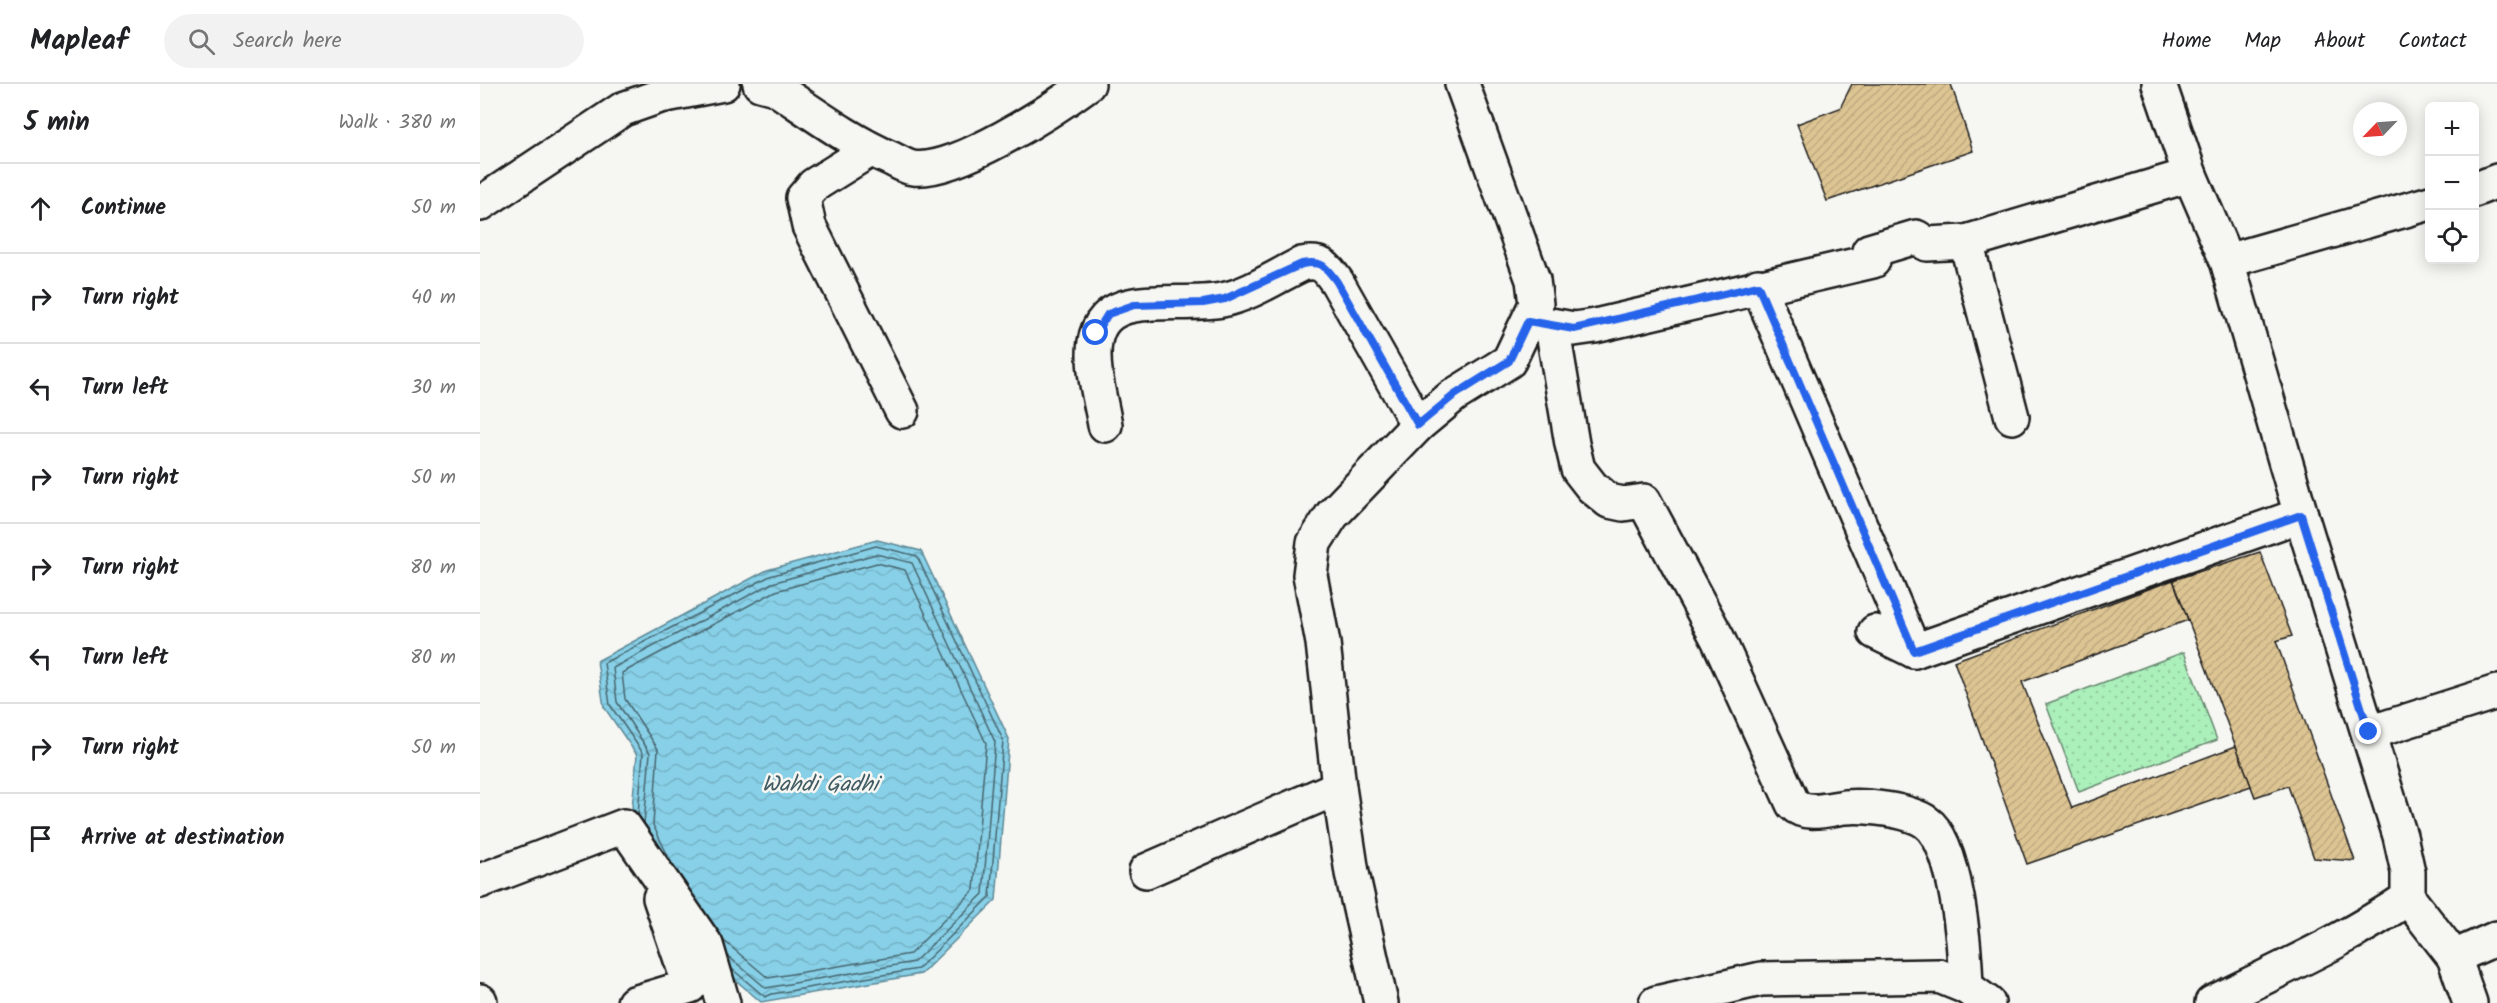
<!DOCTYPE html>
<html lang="en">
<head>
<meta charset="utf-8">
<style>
  body { margin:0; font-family:Kalam,sans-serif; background:#f2f2f2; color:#202124 }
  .controls { position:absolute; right:18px; top:18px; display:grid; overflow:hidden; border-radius:9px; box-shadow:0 3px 15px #0003 }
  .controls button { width:54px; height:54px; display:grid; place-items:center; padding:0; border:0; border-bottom:2px solid #e0e0e0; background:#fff; color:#202124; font:30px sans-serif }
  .compass { position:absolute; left:1873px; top:18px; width:54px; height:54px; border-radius:50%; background:#fff; box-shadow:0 3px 15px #0003; rotate:245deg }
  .stop { position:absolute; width:18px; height:18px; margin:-14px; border:4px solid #2563eb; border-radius:50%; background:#fff }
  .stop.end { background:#2563eb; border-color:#fff; box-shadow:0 2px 6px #0008 }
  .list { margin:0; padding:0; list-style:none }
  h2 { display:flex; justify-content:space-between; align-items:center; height:78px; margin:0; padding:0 24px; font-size:26px }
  h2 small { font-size:20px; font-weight:400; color:#757577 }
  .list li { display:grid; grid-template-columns:39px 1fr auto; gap:18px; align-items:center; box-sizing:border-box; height:90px; padding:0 24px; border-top:2px solid #e0e0e0 }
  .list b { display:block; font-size:22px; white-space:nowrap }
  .list em { font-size:20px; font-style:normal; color:#757577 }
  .icon { flex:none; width:33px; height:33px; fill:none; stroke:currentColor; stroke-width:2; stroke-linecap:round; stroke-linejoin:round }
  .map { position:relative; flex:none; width:2017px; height:919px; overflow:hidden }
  header { display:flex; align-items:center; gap:36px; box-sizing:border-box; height:84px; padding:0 30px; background:#fff; border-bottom:2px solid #e0e0e0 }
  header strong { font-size:28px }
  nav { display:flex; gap:33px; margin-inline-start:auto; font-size:21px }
  .search { width:420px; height:54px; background:#f2f2f2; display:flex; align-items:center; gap:15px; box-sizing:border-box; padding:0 21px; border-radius:33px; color:#757577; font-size:22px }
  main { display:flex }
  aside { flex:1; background:#fff }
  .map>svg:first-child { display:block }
  .grass { fill:url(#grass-dots); stroke:#64866c; stroke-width:1.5 }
  .water { fill:url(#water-waves); stroke:#5c8896; stroke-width:1.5 }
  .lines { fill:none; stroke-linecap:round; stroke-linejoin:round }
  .shore { stroke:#47646d; stroke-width:1.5 }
  .building { fill:url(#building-hatch); stroke:#1c1c1c; stroke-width:1.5 }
  .minor-casing { stroke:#1c1c1c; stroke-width:38 }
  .major-casing { stroke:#1c1c1c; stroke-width:38 }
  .minor { stroke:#f6f6f2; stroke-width:33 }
  .major { stroke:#f6f6f2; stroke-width:33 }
  .route { stroke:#2563eb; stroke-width:8 }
  .labels { text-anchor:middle; stroke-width:5; stroke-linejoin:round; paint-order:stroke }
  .water-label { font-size:22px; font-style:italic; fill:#415b63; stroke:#f6f6f2 }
</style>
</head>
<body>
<header>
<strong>Mapleaf</strong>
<div class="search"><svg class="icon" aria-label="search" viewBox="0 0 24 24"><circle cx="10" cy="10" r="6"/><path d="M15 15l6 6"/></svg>Search here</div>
<nav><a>Home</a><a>Map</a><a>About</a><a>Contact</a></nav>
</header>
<main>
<aside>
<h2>5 min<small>Walk · 380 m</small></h2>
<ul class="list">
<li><svg class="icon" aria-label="ahead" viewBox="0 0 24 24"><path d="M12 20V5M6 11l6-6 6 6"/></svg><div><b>Continue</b></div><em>50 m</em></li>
<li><svg class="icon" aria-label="right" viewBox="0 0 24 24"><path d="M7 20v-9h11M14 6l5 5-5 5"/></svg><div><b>Turn right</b></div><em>40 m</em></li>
<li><svg class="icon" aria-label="left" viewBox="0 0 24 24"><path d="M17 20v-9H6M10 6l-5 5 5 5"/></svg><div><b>Turn left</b></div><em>30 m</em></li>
<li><svg class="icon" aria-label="right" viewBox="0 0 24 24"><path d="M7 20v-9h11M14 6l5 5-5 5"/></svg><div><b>Turn right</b></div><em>50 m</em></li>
<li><svg class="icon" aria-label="right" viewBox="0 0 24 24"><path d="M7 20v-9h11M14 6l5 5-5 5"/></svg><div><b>Turn right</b></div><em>80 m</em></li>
<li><svg class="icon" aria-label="left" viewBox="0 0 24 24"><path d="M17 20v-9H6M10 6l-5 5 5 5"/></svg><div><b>Turn left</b></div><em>80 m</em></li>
<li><svg class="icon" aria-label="right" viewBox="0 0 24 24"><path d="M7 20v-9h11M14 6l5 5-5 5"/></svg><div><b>Turn right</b></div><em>50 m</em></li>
<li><svg class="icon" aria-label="arrive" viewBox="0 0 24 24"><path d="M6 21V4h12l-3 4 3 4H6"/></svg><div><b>Arrive at destination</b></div></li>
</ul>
</aside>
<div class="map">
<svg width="2017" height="919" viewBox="0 0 2017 919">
  <defs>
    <pattern id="grass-dots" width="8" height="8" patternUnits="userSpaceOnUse" patternTransform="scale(1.5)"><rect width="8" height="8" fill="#abf0bb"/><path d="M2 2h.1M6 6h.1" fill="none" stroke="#93cda0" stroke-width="1.8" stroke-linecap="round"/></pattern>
    <pattern id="water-waves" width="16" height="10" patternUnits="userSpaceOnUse" patternTransform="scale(1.5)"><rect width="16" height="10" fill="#87d0e7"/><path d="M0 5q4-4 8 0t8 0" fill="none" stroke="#74b2c6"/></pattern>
    <pattern id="building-hatch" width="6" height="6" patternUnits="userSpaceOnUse" patternTransform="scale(1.5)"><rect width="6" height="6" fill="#ddc493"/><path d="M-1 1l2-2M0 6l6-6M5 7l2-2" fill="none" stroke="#bda87e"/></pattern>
  </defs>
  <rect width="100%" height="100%" fill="#f6f6f2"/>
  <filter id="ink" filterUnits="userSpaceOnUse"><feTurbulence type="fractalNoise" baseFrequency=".0167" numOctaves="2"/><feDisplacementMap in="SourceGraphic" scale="12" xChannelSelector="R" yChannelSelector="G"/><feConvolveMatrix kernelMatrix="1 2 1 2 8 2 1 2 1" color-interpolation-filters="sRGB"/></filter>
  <g filter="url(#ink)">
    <polygon class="grass" points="1704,568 1737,656 1599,708 1566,620"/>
    <polygon class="water" points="397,456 441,467 529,655 516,816 441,890 281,918 199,847 150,745 157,671 124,623 117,577 287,486"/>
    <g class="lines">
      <g class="shore">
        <polyline points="158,731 163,669 130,621 124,579 290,492 396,462 437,472 523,656 510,813 438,885 292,910 285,913 252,885"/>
        <polyline points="164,740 170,669 137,618 133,584 292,499 396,470 432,479 515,658 503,810 434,878 286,904 248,872"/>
        <polyline points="192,780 173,741 178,665 145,615 142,589 296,507 397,479 425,486 506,659 494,806 430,870 288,894 243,856"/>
      </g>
    </g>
    <g class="building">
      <polygon points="1372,0 1471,0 1493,67 1347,117 1317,40 1360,24"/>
      <polygon points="1780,468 1812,552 1796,557 1875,777 1834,774 1808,702 1775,713 1693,496"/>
      <polygon points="1693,496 1708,536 1542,598 1592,724 1756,662 1771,702 1547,780 1474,577"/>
    </g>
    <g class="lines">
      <defs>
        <g id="minor">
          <path d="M280,0L295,4C333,29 370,57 412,75C418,78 426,83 433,84C475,90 574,25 608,0"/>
          <polyline points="390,66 334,101 323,114 329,142 422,327"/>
          <polyline points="1994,106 2017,97"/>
          <polyline points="0,120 143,25 180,12 243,0"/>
          <polyline points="1486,158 1532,333"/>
          <polyline points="1747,177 1950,119"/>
          <polyline points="1278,202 1434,567"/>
          <polyline points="1053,238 1094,245 1115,242 1393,177 1389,167 1436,153 1447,160 1486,158 1710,91"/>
          <path d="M1072,242L1092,360L1098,385L1112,403L1129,417L1143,420L1164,417L1238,555L1313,720C1326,733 1349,725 1365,723C1385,721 1429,726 1446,738C1477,759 1485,867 1486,903"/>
          <path d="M625,341C618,299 593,231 654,221C683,216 713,221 742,216C769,211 797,192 822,180C842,176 846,183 857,198L938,341"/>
          <polyline points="1395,548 1434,567 1821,431"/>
          <polyline points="1889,649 2017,608"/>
          <polyline points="666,787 859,703"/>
          <polyline points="0,797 144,742 226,861 243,919"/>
          <polyline points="1928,814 1974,873 2017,854"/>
          <polyline points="1974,873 1990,919"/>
          <polyline points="0,917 0,919"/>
          <polyline points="154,919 210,902 180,814"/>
          <polyline points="901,919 872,789 859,703 843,559 830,491 834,459 852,431 938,341 973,312 1029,277 1056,220 1053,196 982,0"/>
          <polyline points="1176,919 1281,895 1459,892 1486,903 1508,919"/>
        </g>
        <path id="major" d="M1679,0L1710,91L1747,177L1821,431L1920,752L1928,788V814C1867,856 1798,886 1732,919"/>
      </defs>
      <use href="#minor" class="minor-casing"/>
      <use href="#major" class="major-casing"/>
      <use href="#minor" class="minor"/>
      <use href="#major" class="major"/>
    </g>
  </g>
  <g class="lines" filter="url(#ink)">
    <path class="route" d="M616,249L628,230L654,221L723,219L745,215L822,180C842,176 846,183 857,198L938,341L973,312L1029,277L1048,237L1094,245L1278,202L1434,567L1821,431L1889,648"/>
  </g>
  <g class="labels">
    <g class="water-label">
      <text x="340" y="707">Wahdi Gadhi</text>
    </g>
  </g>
</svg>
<div class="controls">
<button>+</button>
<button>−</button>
<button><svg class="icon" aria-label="locate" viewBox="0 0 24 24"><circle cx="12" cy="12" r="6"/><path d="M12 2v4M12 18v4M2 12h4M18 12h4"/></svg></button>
</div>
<svg class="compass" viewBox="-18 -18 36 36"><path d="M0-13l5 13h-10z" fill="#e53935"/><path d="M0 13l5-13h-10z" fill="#757577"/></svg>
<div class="stop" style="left:616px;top:249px"></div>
<div class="stop end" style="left:1889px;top:648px"></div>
</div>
</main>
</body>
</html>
